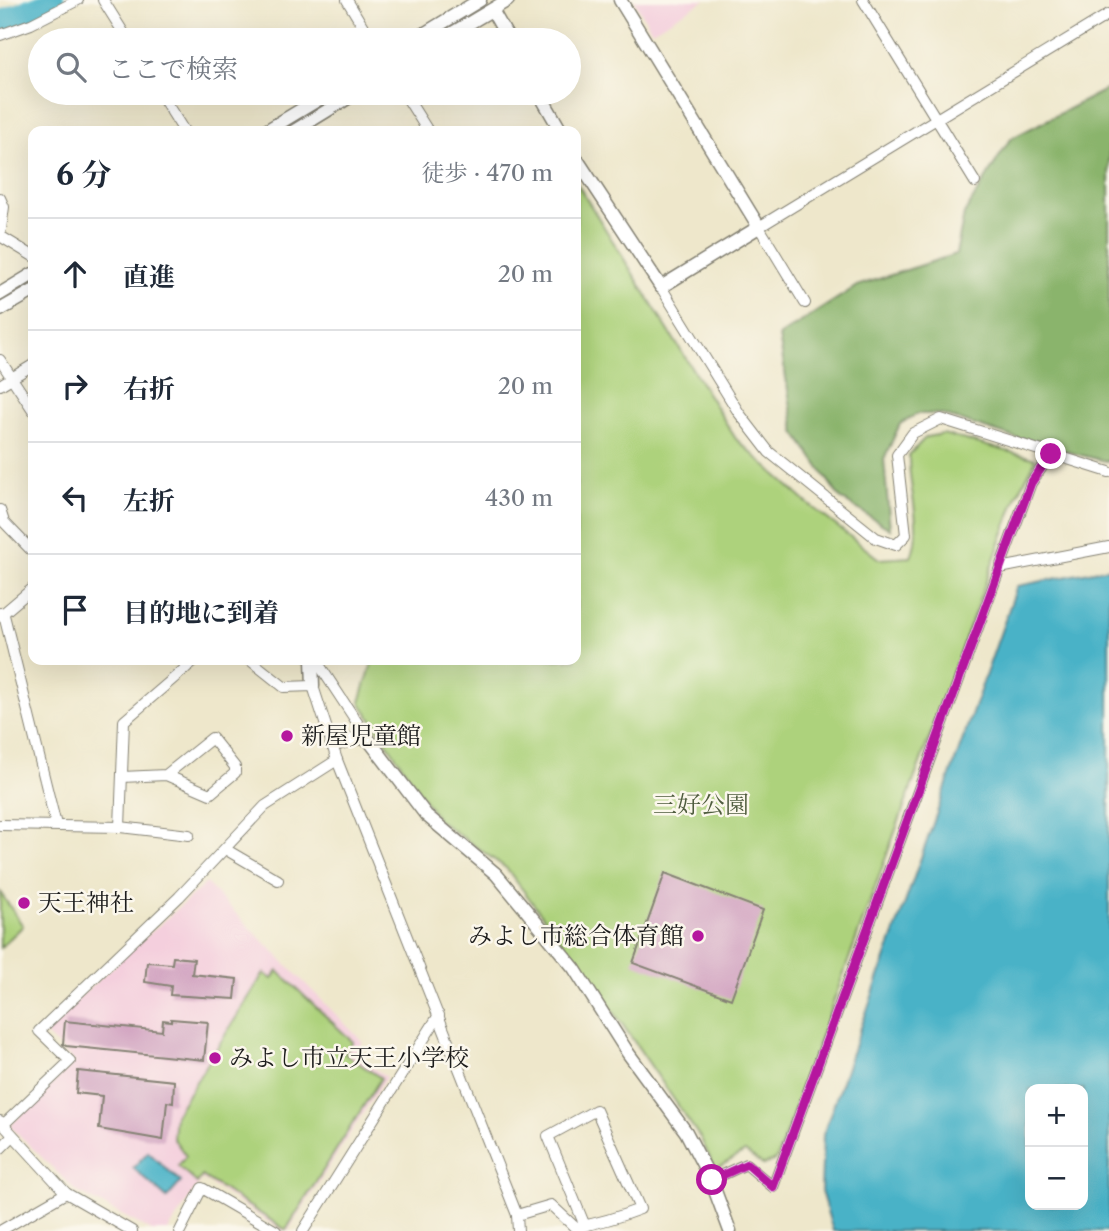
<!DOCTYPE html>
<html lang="ja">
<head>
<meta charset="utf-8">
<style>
  body { margin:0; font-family:"Libre Caslon Text","Noto Serif JP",serif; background:#f6f6f7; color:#1f2937 }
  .controls { position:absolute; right:21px; bottom:21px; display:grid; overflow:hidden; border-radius:14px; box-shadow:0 7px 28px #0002 }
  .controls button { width:63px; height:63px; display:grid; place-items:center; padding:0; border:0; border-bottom:2px solid #e0e1e3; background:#fff; color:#1f2937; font:35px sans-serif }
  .stop { position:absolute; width:21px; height:21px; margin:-16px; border:5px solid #b5179e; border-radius:50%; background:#fff }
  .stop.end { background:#b5179e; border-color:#fff; box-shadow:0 2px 7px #0008 }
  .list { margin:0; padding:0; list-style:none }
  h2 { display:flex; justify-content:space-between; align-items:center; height:91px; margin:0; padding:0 28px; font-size:30px }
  h2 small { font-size:23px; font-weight:400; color:#747a83 }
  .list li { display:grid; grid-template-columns:46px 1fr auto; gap:21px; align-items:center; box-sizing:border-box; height:112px; padding:0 28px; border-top:2px solid #e0e1e3 }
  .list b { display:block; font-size:26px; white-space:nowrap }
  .list em { font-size:23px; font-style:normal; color:#747a83 }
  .icon { flex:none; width:38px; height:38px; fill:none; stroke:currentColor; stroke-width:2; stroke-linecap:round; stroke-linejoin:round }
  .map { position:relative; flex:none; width:1109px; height:1231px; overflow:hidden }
  .search { position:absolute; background:#fff; box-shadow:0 7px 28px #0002; left:28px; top:28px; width:553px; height:77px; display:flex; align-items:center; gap:18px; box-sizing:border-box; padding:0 24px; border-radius:38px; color:#747a83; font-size:26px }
  .panel { position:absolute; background:#fff; box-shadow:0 7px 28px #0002; left:28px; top:126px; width:553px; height:539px; border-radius:14px }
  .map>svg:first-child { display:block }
  .built { fill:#f4cfdd }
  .green { fill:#add27c; stroke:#64774c; stroke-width:2 }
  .forest { fill:#8ab46c; stroke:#536844; stroke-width:2 }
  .water { fill:#48b2c7; stroke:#326772; stroke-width:2; fill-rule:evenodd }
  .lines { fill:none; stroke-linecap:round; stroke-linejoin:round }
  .river { stroke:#48b2c7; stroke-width:23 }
  .building { fill:#cf9ebe }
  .minor-casing { stroke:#858274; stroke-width:12 }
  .tertiary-casing { stroke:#858274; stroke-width:15 }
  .minor { stroke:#fff; stroke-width:10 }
  .tertiary { stroke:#fff; stroke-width:12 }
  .route { stroke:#b5179e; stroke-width:9 }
  .poi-dot { fill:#b5179e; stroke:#fbf7ec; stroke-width:2.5 }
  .labels { text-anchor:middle; stroke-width:5; stroke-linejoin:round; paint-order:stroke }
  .poi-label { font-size:24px; fill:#1c1c1c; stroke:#fbf7ec; text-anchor:start }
  .park-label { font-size:24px; fill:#4f5c3e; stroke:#fbf7ec }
</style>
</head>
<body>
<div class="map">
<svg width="1109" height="1231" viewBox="0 0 1109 1231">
  <rect width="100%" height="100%" fill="#fbf7ec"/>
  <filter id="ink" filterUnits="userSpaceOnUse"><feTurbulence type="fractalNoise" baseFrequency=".0143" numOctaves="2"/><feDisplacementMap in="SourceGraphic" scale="14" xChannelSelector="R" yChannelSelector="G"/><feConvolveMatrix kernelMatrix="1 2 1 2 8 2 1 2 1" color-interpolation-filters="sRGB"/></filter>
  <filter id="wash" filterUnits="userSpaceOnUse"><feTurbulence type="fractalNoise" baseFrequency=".00686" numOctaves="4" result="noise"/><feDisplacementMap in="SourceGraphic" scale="28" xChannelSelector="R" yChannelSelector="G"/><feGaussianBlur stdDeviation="1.57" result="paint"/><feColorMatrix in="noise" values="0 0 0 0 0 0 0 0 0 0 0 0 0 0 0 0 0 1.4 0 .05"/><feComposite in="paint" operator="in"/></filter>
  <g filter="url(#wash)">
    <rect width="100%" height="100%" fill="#eee7cb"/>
    <g class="built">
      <polygon points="634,0 705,0 652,31"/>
      <polygon points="206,883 363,1042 354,1054 386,1077 288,1231 283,1231 202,1179 168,1231 152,1231 76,1191 10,1126 75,1062 42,1031"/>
    </g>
    <g class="green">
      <path d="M576,182L736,439L807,503L879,559L911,557C924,524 908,491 909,455L926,437L943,434L1036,459L1017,496L776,1160L763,1165L745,1152L715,1169L701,1139L596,986L506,868L438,820L360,702L373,660H576Z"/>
      <polygon points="0,892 23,926 0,948"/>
      <polygon points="278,971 353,1042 345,1054 381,1078 286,1230 202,1176 197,1183 178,1166 186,1156 173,1138 175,1115 264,973 272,979"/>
    </g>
    <polygon class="forest" points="1109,88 1109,462 1032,443 940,414 917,414 900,424 884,459 890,529 840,498 795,432 779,336 857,286 956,254 964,214 1010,139"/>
    <g class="water">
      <path d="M1109,568V1231H833L821,1191L823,1135L1017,586ZM1030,1089H1083V1205H1030Z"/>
      <polygon points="148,1152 181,1182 167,1198 133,1168"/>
    </g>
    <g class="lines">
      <polyline class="river" points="0,22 53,0"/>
    </g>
    <g id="blocks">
      <g class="building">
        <polygon points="665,873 763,910 731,999 633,963"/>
        <polygon points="173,957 194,959 192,974 237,979 235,999 170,995 171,986 145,982 147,962 172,964"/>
        <polygon points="171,1019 208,1022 204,1060 66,1046 63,1044 65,1021 162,1031 163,1020 171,1021"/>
        <polygon points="78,1071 174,1081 173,1103 167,1102 163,1140 99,1129 102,1096 76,1093"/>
      </g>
    </g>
  </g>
  <g filter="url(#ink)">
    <use href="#blocks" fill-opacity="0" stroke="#858274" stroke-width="2"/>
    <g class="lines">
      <defs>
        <g id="minor">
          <polyline points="103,0 128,40"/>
          <polyline points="347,0 371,40"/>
          <polyline points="863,0 975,182"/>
          <polyline points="0,35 31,24 78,0"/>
          <polyline points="160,93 184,131"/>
          <polyline points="404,93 428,131"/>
          <polyline points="0,198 4,207 0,236 33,256"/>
          <polyline points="661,287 739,413 769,452 876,538 896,545 906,535 897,455 913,433 941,419 1109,472"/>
          <polyline points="805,303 759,227 1109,14"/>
          <polyline points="0,360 33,410"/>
          <polyline points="0,385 33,365"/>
          <polyline points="0,510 4,522 33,552"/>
          <polyline points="1000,568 1109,547"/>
          <polyline points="0,613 4,615 56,825"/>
          <polyline points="0,616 33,588"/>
          <polyline points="250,660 284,687 313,686 337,760 517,1215 518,1231"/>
          <polyline points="316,660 368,739"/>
          <polyline points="122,777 166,775 210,794 235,773 235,767 212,738 166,775"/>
          <polyline points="0,825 120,827 189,835"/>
          <polyline points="120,827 124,721 195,660"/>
          <polyline points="225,849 278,880"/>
          <polyline points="0,1121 66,1193 132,1231"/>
          <polyline points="3,1125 70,1061 39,1031 179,897 265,806 337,760"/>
          <polyline points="0,1149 13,1136"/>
          <polyline points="711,1180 746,1164 773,1187 1031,483 1051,454"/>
          <polyline points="517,1215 551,1205 579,1231"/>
          <path d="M577,1227C599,1223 619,1217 640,1209L596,1110L548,1136L585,1226"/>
          <polyline points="0,1231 66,1193"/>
          <polyline points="180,1231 202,1188 276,1231"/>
          <polyline points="303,1231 439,1015"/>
        </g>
        <g id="tertiary">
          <polyline points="492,10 509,40"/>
          <polyline points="414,40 480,0"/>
          <polyline points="441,40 508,0"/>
          <polyline points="539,93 561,131"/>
          <polyline points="266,131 329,93"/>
          <polyline points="294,131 356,93"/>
          <polyline points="576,158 661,287 759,227 620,0"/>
          <polyline points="0,294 33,274"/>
          <polyline points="0,310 33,291"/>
          <polyline points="312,660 313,686"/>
          <polyline points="332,745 358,738 368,739 426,815 496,874 574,968 628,1053 686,1132 711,1180 730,1231"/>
        </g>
      </defs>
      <use href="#minor" class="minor-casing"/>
      <use href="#tertiary" class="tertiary-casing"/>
      <use href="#minor" class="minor"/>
      <use href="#tertiary" class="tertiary"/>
    </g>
  </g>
  <g class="lines" filter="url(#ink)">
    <polyline class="route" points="712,1180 747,1164 773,1187 1031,483 1051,454"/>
  </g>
  <g class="poi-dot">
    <circle cx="287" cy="736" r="7"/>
    <circle cx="24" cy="903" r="7"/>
    <circle cx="698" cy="936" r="7"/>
    <circle cx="215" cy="1058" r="7"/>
  </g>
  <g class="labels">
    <g class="poi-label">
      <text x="301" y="744">新屋児童館</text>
      <text x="38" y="911">天王神社</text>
      <text x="684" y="944" text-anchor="end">みよし市総合体育館</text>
      <text x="229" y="1066">みよし市立天王小学校</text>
    </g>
    <g class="park-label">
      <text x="701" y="813">三好公園</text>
    </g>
  </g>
</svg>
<div class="controls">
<button>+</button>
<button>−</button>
</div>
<div class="stop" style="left:712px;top:1180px"></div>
<div class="stop end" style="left:1051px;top:454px"></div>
<div class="search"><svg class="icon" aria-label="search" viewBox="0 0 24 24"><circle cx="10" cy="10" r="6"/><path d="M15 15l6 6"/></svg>ここで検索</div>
<section class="panel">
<h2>6 分<small>徒歩 · 470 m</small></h2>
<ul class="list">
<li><svg class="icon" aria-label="ahead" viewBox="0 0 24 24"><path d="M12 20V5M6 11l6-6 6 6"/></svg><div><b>直進</b></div><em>20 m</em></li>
<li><svg class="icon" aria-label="right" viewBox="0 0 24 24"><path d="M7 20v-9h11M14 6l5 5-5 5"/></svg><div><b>右折</b></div><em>20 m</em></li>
<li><svg class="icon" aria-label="left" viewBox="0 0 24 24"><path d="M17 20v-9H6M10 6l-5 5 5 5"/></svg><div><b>左折</b></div><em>430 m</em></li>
<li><svg class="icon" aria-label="arrive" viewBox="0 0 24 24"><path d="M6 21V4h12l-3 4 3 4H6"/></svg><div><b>目的地に到着</b></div></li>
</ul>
</section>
</div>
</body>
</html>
